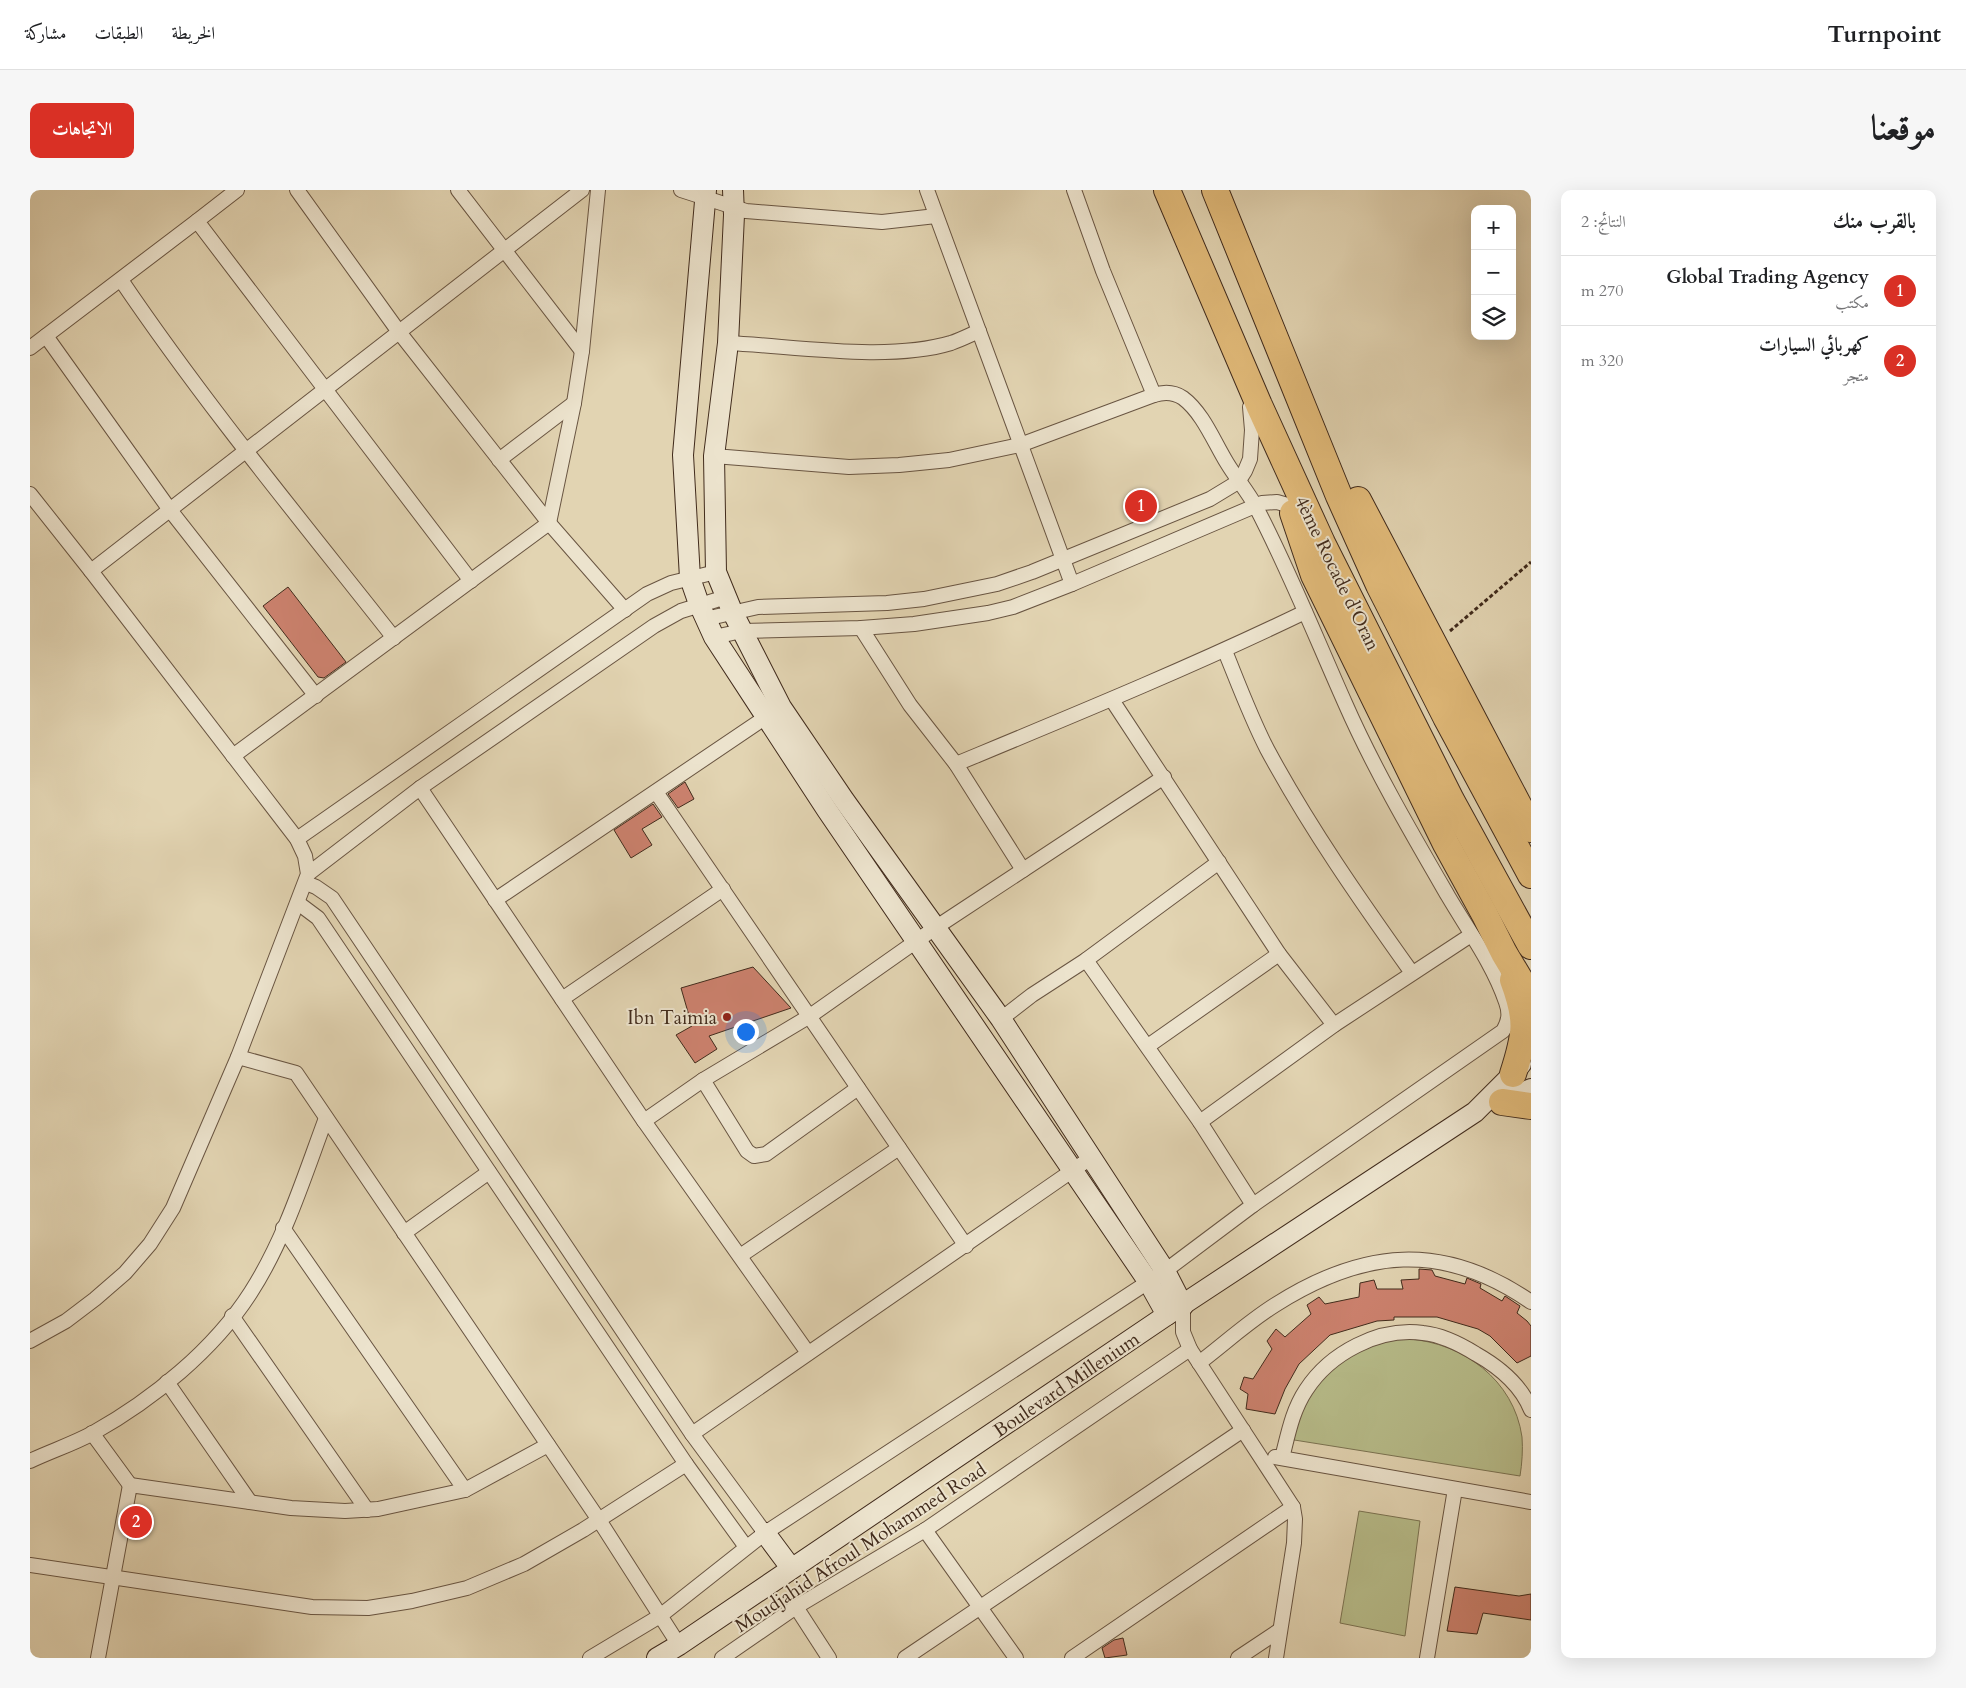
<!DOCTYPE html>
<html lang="ar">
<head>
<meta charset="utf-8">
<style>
  body { margin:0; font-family:Cardo,Amiri,serif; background:#f6f6f6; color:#202124; direction:rtl }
  .controls { position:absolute; right:15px; top:15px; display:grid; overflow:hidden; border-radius:10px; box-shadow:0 5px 20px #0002 }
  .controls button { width:45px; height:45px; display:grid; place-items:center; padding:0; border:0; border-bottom:1px solid #e0e0e0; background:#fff; color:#202124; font:25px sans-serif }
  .you { position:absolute; left:715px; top:841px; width:18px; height:18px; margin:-12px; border:4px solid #fff; border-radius:50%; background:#1a73e8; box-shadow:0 0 0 8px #1a73e833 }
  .badge { display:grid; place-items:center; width:32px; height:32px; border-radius:50%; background:#d93025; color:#fff; font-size:16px; font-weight:700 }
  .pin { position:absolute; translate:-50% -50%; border:2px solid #fff; box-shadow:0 1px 5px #0006 }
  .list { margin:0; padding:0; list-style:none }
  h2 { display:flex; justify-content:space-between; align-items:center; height:65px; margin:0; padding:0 20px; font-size:21px }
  h2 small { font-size:16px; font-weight:400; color:#757577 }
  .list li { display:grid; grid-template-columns:32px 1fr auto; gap:15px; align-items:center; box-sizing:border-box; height:70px; padding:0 20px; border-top:1px solid #e0e0e0 }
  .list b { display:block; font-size:19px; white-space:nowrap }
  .list p { margin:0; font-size:16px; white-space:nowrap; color:#757577 }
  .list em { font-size:16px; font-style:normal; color:#757577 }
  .icon { flex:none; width:28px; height:28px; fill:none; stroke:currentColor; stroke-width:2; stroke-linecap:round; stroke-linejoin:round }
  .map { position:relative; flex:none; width:1501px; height:1468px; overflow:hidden; direction:ltr; border-radius:10px }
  header { display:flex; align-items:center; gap:30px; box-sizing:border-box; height:70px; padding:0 25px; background:#fff; border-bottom:1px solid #e0e0e0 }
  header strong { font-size:24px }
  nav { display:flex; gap:28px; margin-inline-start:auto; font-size:18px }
  .intro { display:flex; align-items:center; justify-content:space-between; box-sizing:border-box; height:120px; padding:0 30px }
  h1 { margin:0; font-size:35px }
  .button { padding:12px 22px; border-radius:10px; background:#d93025; color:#fff; font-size:18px; font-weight:700 }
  main { display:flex; gap:30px; padding:0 30px }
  aside { flex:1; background:#fff; border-radius:10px; box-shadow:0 5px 20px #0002 }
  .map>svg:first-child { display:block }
  .green { fill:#b7bc8a; stroke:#7c7453 }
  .building { fill:#cd826f; stroke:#412b1c }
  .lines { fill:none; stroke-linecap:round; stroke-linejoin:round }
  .minor-casing { stroke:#695542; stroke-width:16 }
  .secondary-casing { stroke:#412b1c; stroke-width:22 }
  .motorway-casing { stroke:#412b1c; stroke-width:28 }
  .path { stroke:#412b1c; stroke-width:3; stroke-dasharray:4 2.5; stroke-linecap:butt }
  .minor { stroke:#ece3cd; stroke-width:14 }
  .secondary { stroke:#ece3cd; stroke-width:20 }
  .motorway { stroke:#e1ba79; stroke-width:26 }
  .poi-dot { fill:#8f2418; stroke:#ece3cd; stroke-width:2 }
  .labels { text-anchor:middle; stroke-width:4; stroke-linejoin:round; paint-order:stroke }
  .street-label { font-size:19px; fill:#412b1c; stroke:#ece3cd }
  .poi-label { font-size:19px; fill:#412b1c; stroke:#ece3cd; text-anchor:end }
</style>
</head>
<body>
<header>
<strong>Turnpoint</strong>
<nav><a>الخريطة</a><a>الطبقات</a><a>مشاركة</a></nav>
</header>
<div class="intro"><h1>موقعنا</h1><a class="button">الاتجاهات</a></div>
<main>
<aside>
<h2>بالقرب منك<small>النتائج: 2</small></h2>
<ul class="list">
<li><span class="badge">1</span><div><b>Global Trading Agency</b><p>مكتب</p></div><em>270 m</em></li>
<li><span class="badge">2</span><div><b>كهربائي السيارات</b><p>متجر</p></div><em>320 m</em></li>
</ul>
</aside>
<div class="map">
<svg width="1501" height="1468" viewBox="0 0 1501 1468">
  <rect width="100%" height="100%" fill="#e2d4b2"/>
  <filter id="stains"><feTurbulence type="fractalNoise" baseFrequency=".004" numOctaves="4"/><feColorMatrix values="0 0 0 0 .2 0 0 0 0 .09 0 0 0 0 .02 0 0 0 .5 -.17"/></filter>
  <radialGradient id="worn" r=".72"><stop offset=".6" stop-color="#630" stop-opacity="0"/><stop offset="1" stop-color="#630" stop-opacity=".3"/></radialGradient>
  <g class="green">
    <path d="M1379,1149C1433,1153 1484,1190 1492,1247C1493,1259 1492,1274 1490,1286L1258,1249L1279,1203L1305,1172L1352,1150Z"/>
    <polygon points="1329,1321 1390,1331 1375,1446 1310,1433"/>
  </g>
  <g class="building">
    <polygon points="258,397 316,472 294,488 288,487 233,416"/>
    <polygon points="655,592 664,609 648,618 638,604"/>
    <polygon points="623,614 632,627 612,639 622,655 601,668 584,640"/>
    <polygon points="723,777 761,818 679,846 687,859 665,873 646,845 662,836 651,798"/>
    <polygon points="1389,1079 1402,1080 1405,1086 1435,1094 1437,1088 1451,1094 1450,1098 1472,1111 1475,1106 1490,1116 1487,1123 1497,1131 1501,1136 1501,1166 1487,1173 1460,1146 1448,1139 1407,1127 1364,1127 1364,1130 1347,1131 1300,1145 1269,1174 1255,1199 1245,1224 1216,1219 1218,1204 1210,1199 1214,1187 1223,1189 1242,1159 1237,1151 1246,1139 1255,1147 1281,1124 1277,1115 1289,1107 1295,1114 1329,1107 1330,1093 1344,1090 1347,1099 1373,1099 1371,1090 1389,1089"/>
    <polygon points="1425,1397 1489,1406 1501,1404 1501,1430 1453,1423 1447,1444 1417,1441"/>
    <polygon points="1093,1448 1097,1465 1075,1468 1072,1458 1084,1450"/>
  </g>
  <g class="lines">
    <defs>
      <g id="minor">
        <polyline points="207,0 167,31 441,391"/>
        <polyline points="267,0 369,142 519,333 595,420"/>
        <polyline points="428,0 552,161"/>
        <polyline points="651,0 716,21 852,32 906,26"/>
        <polyline points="897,0 1042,394"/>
        <path d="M91,90C175,214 271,330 364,448"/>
        <polyline points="16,146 140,320 286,506"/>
        <path d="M698,153C764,156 858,172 921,153C930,150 940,145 949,141"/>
        <polyline points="0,158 167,31"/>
        <polyline points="684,266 819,277 869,275 919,270 990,255 1124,205"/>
        <polyline points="469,270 544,213"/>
        <polyline points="0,304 61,381 267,649 275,666 278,684 208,867 143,1018 120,1054 95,1083 65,1109 36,1131 0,1151"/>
        <polyline points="61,381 552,0"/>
        <polyline points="675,429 728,417 857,413 894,409 967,394 1002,382 1180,309 1208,292 1215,281 1220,269 1222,240 1220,217"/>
        <polyline points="831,438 880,515 926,574 993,680"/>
        <polyline points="684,447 712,441 831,438 884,434 958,423 983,417 1042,394 1232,313 1247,312 1261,316"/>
        <path d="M1195,461C1208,493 1221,528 1237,559C1279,637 1330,710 1382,783"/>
        <polyline points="1082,510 1249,764 1304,835"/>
        <polyline points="203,566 519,333 544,213 552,161 568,0"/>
        <path d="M926,574C1044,525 1161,477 1275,422"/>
        <polyline points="390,598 614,931 778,1163"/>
        <polyline points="626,602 936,1056"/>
        <polyline points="267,649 617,404 641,393 686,382"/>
        <polyline points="278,684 390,598 624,436 651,421 696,407"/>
        <polyline points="276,693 286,697 302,708 662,1244 735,1343"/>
        <polyline points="465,710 742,523"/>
        <polyline points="268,713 288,728 656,1274 716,1357"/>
        <polyline points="1056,770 1170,932 1223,1015"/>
        <polyline points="532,809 693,699"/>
        <polyline points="971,829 1002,805 1056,770 1189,672"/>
        <polyline points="1118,856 1249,764"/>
        <polyline points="208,867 266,883 569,1330 649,1455"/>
        <polyline points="673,890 717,961 724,966 736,964 828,898"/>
        <polyline points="614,931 673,890 780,826 905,738 1134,587"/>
        <polyline points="1170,932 1304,835 1441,745"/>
        <polyline points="253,1038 435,1300"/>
        <polyline points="374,1043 459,982"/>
        <polyline points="710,1066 869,958"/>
        <polyline points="1153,1116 1153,1142 1160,1159 1263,1317 1265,1329 1264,1353 1246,1468"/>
        <polyline points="202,1126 337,1320"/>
        <path d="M1169,1173C1194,1154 1218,1132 1245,1115C1333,1059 1413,1051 1501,1112"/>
        <polyline points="137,1192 220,1312"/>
        <polyline points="62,1243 100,1295"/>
        <polyline points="662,1244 1062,967"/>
        <polyline points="1245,1267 1501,1312"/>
        <path d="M1252,1268C1258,1245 1262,1221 1276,1200C1300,1163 1349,1137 1393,1143C1412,1145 1430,1154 1446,1164C1469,1177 1491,1195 1501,1220"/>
        <path d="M0,1271C21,1261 43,1254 63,1243C122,1210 184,1160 221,1102C255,1049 274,987 296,928"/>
        <polyline points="895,1340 986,1468"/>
        <polyline points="0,1375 282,1417 338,1418 382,1411 437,1398 494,1374 553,1340 656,1274"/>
        <polyline points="766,1417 799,1468"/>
        <polyline points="68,1468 100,1295 261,1318 315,1321 348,1319 435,1300 518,1255"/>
        <path d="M560,1468L630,1426L735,1343L1135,1081L1223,1015L1473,841C1479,831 1480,823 1476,812C1463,774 1438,740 1418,706C1382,644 1344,579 1315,513C1286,448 1259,380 1226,317C1218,302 1206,288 1197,273C1184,252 1173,223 1153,208C1144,202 1133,202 1124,205L1073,81L1044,0"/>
        <polyline points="692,1468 766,1417 895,1340 1160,1159"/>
        <polyline points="875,1468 1213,1240"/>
        <polyline points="1042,1468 1263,1317"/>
        <polyline points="1208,1468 1250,1440"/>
        <polyline points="1397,1468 1425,1299"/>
      </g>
      <g id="secondary">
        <polyline points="676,0 653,265 660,388 669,414 684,447 797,620 1118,1091 1137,1125"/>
        <polyline points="703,0 704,25 698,153 684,266 686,382 702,421 751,517 814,610 971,829 1135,1081 1153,1116"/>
        <polyline points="1471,913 1501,899"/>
        <polyline points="735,1343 761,1378"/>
        <polyline points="627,1468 649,1455 1137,1125 1445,922 1483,884 1491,874"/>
      </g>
      <g id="motorway">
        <polyline points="1137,0 1229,215 1292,353 1421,610 1501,756"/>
        <polyline points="1185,0 1309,306 1349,395 1416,527 1501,685"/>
        <polyline points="1328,310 1501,639"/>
        <polyline points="1263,323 1284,385 1416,654 1455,725 1474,763 1501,808"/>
        <path d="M1483,884C1496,844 1498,830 1483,790"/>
        <polyline points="1472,912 1501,916"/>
      </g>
    </defs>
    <use href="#minor" class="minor-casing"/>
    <use href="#secondary" class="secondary-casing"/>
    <use href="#motorway" class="motorway-casing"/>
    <polyline class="path" points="1420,441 1501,372"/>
    <use href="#minor" class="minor"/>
    <use href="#secondary" class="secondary"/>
    <use href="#motorway" class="motorway"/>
  </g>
  <circle class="poi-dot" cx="697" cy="827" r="5"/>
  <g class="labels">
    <g class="street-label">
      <text transform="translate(1308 383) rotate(64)" y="7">4ème Rocade d'Oran</text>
      <text transform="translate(1036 1194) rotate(-34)" y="7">Boulevard Millenium</text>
      <text transform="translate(830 1357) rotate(-33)" y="7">Moudjahid Afroul Mohammed Road</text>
    </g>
    <g class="poi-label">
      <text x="687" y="834">Ibn Taimia</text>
    </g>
  </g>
  <rect width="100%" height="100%" filter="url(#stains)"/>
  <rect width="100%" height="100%" fill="url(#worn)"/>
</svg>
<div class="controls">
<button>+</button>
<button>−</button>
<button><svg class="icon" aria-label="layers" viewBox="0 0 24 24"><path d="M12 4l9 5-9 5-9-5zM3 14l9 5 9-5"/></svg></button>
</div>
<div class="you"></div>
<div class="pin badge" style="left:1111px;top:316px">1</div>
<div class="pin badge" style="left:106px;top:1332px">2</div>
</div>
</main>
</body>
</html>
